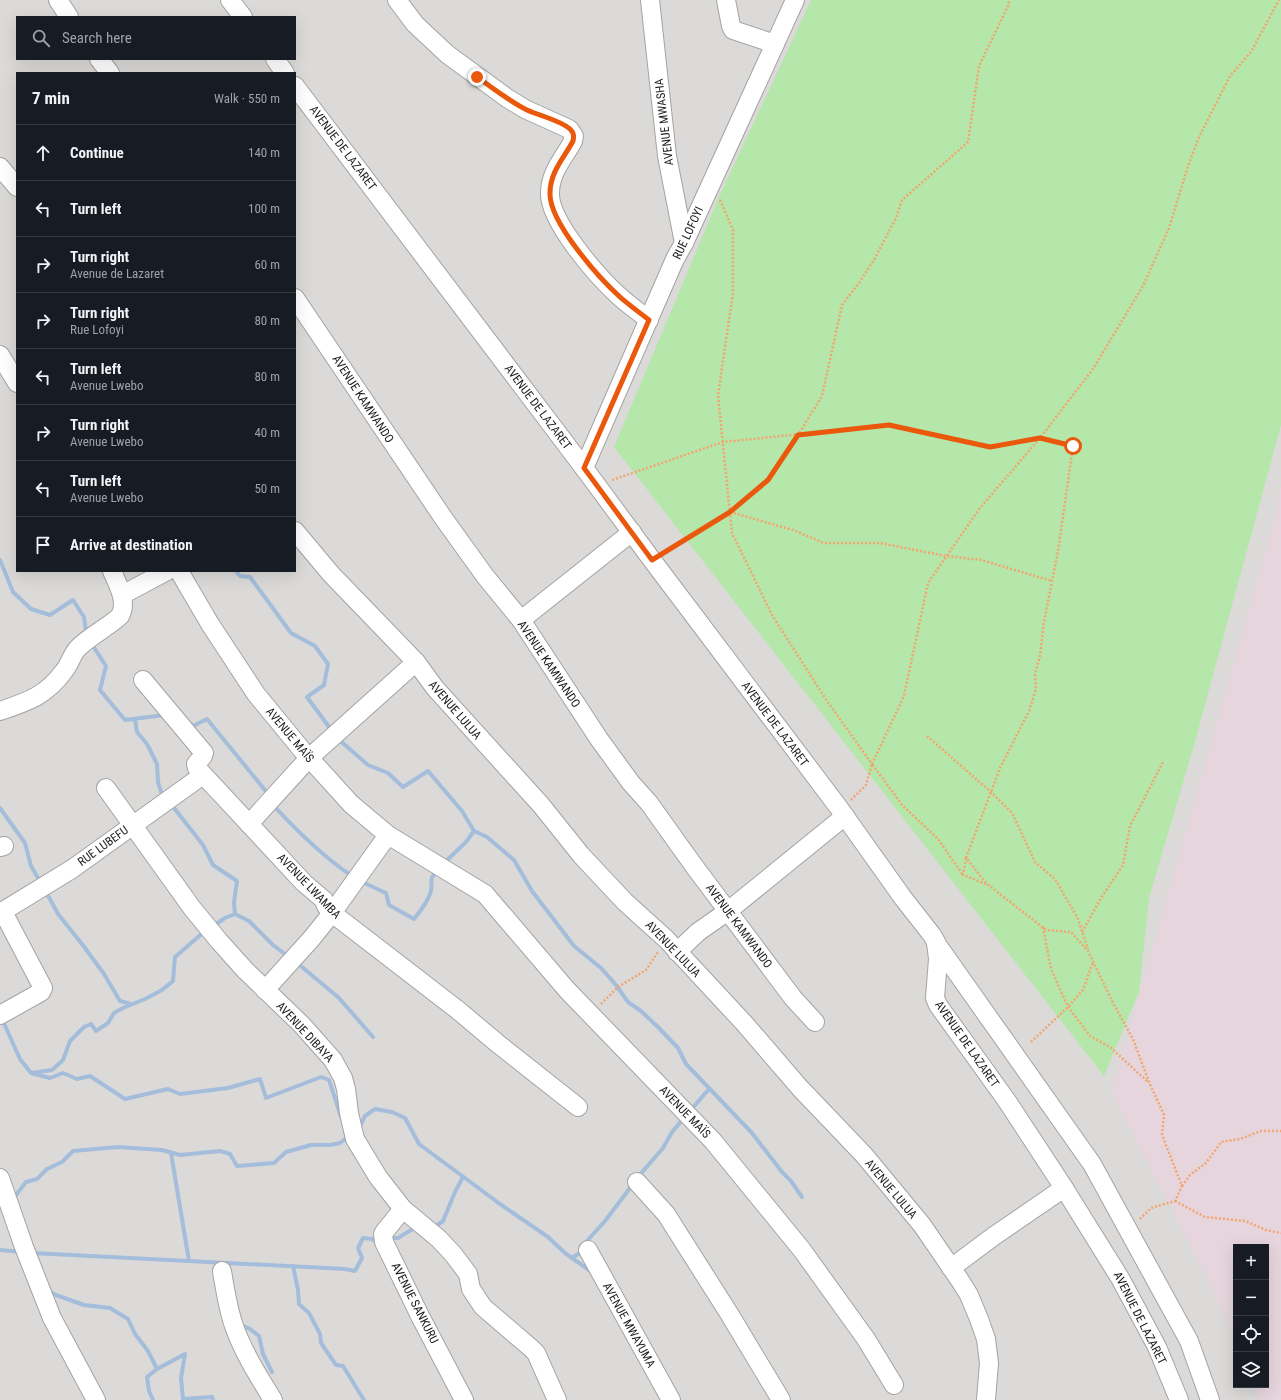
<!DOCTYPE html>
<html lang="en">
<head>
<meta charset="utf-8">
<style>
  body { margin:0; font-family:"Roboto Condensed",sans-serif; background:#242831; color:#f1f3f6 }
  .controls { position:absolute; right:12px; bottom:12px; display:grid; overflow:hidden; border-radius:0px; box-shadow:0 4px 16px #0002 }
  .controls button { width:36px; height:36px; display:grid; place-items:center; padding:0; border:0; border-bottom:1px solid #363941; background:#171b24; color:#f1f3f6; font:20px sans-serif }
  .stop { position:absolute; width:12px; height:12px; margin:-9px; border:3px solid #ea580c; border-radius:50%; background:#fff }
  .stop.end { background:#ea580c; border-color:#fff; box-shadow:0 1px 4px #0008 }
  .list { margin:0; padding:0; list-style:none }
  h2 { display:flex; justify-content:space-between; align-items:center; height:52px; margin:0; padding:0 16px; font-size:17px }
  h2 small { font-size:13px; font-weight:400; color:#9ea1a6 }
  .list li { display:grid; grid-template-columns:26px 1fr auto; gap:12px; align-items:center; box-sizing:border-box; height:56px; padding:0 16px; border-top:1px solid #363941 }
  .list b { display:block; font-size:15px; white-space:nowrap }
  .list p { margin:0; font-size:13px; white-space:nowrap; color:#9ea1a6 }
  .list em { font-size:13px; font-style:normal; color:#9ea1a6 }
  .icon { flex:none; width:22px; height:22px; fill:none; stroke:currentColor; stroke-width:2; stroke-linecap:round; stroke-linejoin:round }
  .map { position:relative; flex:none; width:1281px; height:1400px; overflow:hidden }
  .search { position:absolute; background:#171b24; box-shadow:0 4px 16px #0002; left:16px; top:16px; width:280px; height:44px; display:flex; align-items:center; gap:10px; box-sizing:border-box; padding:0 14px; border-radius:0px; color:#9ea1a6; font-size:15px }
  .panel { position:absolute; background:#171b24; box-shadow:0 4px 16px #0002; left:16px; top:72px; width:280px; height:500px; border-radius:0px }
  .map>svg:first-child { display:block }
  .residential { fill:#dbdad9; fill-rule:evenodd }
  .industrial { fill:#e6d5dd }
  .grass { fill:#b5e6aa }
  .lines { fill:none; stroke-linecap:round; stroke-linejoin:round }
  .stream { stroke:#a4bdda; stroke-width:4 }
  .minor-casing { stroke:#a3a3a3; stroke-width:20 }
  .path { stroke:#f3a56e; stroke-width:2.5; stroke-dasharray:2 2; stroke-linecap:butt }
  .minor { stroke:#fff; stroke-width:18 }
  .route { stroke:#ea580c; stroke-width:5 }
  .labels { text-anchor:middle; stroke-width:4; stroke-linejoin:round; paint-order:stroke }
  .street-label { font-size:12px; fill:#1c1c1c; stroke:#fff }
</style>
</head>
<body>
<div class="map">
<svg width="1281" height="1400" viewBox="0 0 1281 1400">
  <rect width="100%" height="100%" fill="#edede3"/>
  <path class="residential" d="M0,0H1281V1400H0ZM17,17H295V59H17ZM17,73H295V571H17ZM1236,1247H1266V1385H1236Z"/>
  <polygon class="industrial" points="1281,482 1281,1400 1259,1400 1255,1385 1266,1385 1266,1247 1236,1247 1236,1336 1112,1091 1275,518"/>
  <polygon class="grass" points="811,0 1281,0 1281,425 1194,745 1149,898 1139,992 1104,1076 614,447 719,197"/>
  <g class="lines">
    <g class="stream">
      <polyline points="0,560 13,592 31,609 50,615 73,600 84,617 85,625 87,635"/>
      <polyline points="236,571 240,576 250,577 291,633 315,646 328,664 324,685 307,697 332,731"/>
      <polyline points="91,643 106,666 100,690 125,720 165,715"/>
      <polyline points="135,719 137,732 147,744 157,764 158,782 163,798"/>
      <polyline points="189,728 207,719 269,795"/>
      <polyline points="337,738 368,765 388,773 403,787 428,771 462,811 474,831 487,837 514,860 532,891 574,946 601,968 616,985 628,1002 641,1011 658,1027 678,1048 686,1064 752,1133 782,1172 791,1181 802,1197"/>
      <polyline points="170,803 174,808 203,845 213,865 237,881 234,902 235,914"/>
      <path d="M273,805C297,831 322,856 352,876"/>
      <polyline points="0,808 25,843 31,866 41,883"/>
      <polyline points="443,864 466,842 474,831"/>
      <path d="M360,881L386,893L389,905L414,919C421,910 428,902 431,891C433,879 428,882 437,870"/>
      <polyline points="45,890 58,914 82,944 104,974 120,1001 131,1004"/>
      <polyline points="213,926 225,918 235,914 249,921 273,945 289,957"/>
      <polyline points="296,962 339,998 373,1037"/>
      <polyline points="2,1019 20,1059 31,1073 50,1078 63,1073 77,1079 90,1076 125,1099 168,1089 180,1094 228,1088 260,1079 266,1098 321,1077 329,1080 341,1117"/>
      <polyline points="31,1073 52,1070 63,1060 70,1041 84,1027 91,1024 96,1031 108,1023 114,1013 123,1008 145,999 162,990 173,981 175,957 205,931"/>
      <polyline points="690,1111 709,1089"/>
      <polyline points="359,1128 365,1116 375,1109 392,1112 405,1118 419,1144 500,1204 548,1237 565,1253 593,1273"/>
      <polyline points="171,1153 189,1261"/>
      <polyline points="638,1177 663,1148 672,1132 684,1118"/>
      <polyline points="12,1196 16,1195 26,1182 37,1179 47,1169 62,1162 73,1151 118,1147 162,1150 180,1155 220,1151 230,1154 237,1166 274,1163 286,1152 311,1145 330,1145 340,1143 349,1136"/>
      <polyline points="433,1228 443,1221 455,1192 463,1177"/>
      <polyline points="388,1238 398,1238 416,1227"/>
      <polyline points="0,1250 22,1252"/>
      <polyline points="32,1253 345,1269 355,1271 362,1258 358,1248 363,1238 372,1239 378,1243"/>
      <polyline points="572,1258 581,1252 586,1242 605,1221 633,1184"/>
      <polyline points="293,1266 298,1290 299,1304 309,1313 320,1334 321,1343 336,1365 343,1366 364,1400"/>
      <polyline points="48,1291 56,1295 84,1305 110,1308 128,1319 135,1334 148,1351 157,1369"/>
      <polyline points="239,1324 250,1329 259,1336 263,1354 272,1372"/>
      <polyline points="153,1400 149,1391 147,1377 157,1369 185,1354 181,1378 183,1399 212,1397 213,1400"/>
    </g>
    <defs>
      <g id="minor">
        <polyline points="58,0 69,17"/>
        <polyline points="230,0 243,17"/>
        <path d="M397,0L415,24L447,54L507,98L525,109L569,129L574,136L573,141C564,158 550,172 550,193C549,222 599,278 620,297C629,305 639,312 649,320"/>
        <polyline points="650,0 667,156 684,243"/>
        <polyline points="726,0 731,26 733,30 775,44"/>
        <polyline points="99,59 110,73"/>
        <polyline points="275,59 285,73"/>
        <polyline points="295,86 584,468 652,560 839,808 903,898 932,935 936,942 938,959 935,998 938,1005 1007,1101 1064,1188 1120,1278 1157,1347 1179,1400"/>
        <polyline points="0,167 17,187"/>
        <polyline points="295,298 444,519 485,576 521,620 599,739 631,783 649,803 694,866 793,998 815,1022"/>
        <polyline points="0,355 17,383"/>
        <polyline points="584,468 675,259 684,243 795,0"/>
        <polyline points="295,531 331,574 416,662 435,688 541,805 581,855 625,902 666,939 744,1023 800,1088 864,1155 922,1225 961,1282 969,1295 979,1319 986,1339 989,1363 986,1400"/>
        <polyline points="179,571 210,624 256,694 302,750 351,804 388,835 485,894 567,990 713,1141 802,1250 866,1339 894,1385"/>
        <polyline points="122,595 167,571"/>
        <polyline points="521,620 632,532"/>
        <polyline points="143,680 204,753 203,756 196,764 197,768 304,883 324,900 326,906 332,913 459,1011 497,1043 578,1107"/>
        <path d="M0,711C27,702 46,696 64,671C70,664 72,654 78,648C91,635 107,628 120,616C128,602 118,585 112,571"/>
        <polyline points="106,788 192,908 219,941 245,970 302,1025 333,1060 343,1078 346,1089 349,1113 355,1139 378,1177 403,1209 439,1239 453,1254 468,1274 471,1289 483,1307 531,1348 536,1353 557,1400"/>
        <polyline points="249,824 309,758 416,662"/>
        <polyline points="0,847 4,846"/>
        <polyline points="0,913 72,869 203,775"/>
        <polyline points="936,943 1092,1164 1189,1341 1210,1400"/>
        <polyline points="677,952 698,932 728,911 845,816"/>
        <polyline points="265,990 312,938 332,913 388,835"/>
        <polyline points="0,1015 41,992 43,988 3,912"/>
        <polyline points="0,1178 24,1247 52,1318 96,1400"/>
        <polyline points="637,1182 666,1214 730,1315 781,1400"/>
        <polyline points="403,1209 385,1231 383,1234 384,1242 420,1316 464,1400"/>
        <polyline points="588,1250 671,1400"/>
        <polyline points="951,1268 994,1236 1064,1188"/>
        <path d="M222,1271C225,1290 228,1309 234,1326C243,1352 259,1377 273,1400"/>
      </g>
    </defs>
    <use href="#minor" class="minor-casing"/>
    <g class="path">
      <polyline points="720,200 733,230 733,293 718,395 732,533 772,615 827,701 872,764 904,696 928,583 980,508 1040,438 1093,369 1143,286 1169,228 1188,166 1200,135 1230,76 1251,52 1279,0"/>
      <polyline points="612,480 723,442 889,425 990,447 1040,438 1073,446 1058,551 1044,622 1040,656 1035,674 1036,689 1029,711 1000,768 966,858 987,884 1046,930 1071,932 1088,951 1112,1001 1133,1039 1149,1082 1164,1115 1162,1135 1182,1186 1175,1201 1151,1208 1139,1220"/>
      <polyline points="730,512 793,530 824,543 880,543 946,556 981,560 1052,581"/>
      <polyline points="664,553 730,512 768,479 798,435 822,396 842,305 859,283 875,258 896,218 902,200 968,142 979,66 1009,4 1009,0"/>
      <polyline points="927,736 991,792 1012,813 1035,862 1055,879 1078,919 1088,949"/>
      <polyline points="851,800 866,785 872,764 902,805 938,839 963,875"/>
      <polyline points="966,858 963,875 986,884"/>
      <polyline points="1043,927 1051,969 1068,1007 1090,1036 1110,1047 1148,1082"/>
      <polyline points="1082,932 1101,898 1123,865 1130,826 1163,762"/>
      <polyline points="601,1004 618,987 646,970 658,952"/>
      <polyline points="1031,1042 1068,1007 1083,990 1093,962"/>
      <polyline points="1182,1186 1190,1175 1206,1163 1221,1142 1240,1139 1261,1131 1281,1131"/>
      <polyline points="1175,1201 1205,1217 1245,1221 1266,1230 1281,1233"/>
    </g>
    <use href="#minor" class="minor"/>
  </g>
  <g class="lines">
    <path class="route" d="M477,77C493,88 509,101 527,110C540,116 560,120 570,129C574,133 574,136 573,141C564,158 550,172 550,193C549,222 599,278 620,297C629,305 639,312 649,320L584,468L652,560L730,512L768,480L798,435L889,425L990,447L1040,438L1073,446"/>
  </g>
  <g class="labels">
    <g class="street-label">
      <text transform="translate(664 122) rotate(-97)" y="4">AVENUE MWASHA</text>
      <text transform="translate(343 148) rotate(53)" y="4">AVENUE DE LAZARET</text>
      <text transform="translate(688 233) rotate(-65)" y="4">RUE LOFOYI</text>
      <text transform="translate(363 399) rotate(57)" y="4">AVENUE KAMWANDO</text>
      <text transform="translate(538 407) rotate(53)" y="4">AVENUE DE LAZARET</text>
      <text transform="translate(549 664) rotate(56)" y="4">AVENUE KAMWANDO</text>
      <text transform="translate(455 710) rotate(49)" y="4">AVENUE LULUA</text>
      <text transform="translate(775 724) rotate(53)" y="4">AVENUE DE LAZARET</text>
      <text transform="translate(290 735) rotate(50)" y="4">AVENUE MAÏS</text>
      <text transform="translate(103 846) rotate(-36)" y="4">RUE LUBEFU</text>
      <text transform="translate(309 886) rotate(46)" y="4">AVENUE LWAMBA</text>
      <text transform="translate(739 926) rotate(53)" y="4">AVENUE KAMWANDO</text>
      <text transform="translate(673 949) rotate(46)" y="4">AVENUE LULUA</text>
      <text transform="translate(305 1032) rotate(47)" y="4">AVENUE DIBAYA</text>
      <text transform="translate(967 1044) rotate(55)" y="4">AVENUE DE LAZARET</text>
      <text transform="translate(685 1112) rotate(46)" y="4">AVENUE MAÏS</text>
      <text transform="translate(891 1189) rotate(50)" y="4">AVENUE LULUA</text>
      <text transform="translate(415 1303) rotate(63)" y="4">AVENUE SANKURU</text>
      <text transform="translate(1140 1318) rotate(63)" y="4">AVENUE DE LAZARET</text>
      <text transform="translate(629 1325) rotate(61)" y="4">AVENUE MWAYUMA</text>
    </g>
  </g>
</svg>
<div class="controls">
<button>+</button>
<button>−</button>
<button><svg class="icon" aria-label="locate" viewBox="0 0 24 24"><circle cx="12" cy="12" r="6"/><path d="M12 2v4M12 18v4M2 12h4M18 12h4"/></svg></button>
<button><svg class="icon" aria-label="layers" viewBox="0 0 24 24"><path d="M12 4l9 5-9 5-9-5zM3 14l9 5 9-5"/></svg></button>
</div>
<div class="stop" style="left:1073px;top:446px"></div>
<div class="stop end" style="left:477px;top:77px"></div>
<div class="search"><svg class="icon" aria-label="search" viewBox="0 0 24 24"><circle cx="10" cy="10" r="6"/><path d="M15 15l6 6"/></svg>Search here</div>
<section class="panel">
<h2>7 min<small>Walk · 550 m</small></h2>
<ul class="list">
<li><svg class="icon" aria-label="ahead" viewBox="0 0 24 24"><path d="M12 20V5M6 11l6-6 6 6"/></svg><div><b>Continue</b></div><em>140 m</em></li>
<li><svg class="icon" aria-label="left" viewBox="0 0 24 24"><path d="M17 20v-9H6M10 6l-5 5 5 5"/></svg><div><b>Turn left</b></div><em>100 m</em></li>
<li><svg class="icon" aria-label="right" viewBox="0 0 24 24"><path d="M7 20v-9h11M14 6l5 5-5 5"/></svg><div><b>Turn right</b><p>Avenue de Lazaret</p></div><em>60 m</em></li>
<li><svg class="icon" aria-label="right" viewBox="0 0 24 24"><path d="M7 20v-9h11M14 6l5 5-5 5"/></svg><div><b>Turn right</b><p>Rue Lofoyi</p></div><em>80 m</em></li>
<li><svg class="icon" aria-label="left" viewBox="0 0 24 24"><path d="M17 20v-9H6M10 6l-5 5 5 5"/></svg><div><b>Turn left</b><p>Avenue Lwebo</p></div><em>80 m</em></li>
<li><svg class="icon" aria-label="right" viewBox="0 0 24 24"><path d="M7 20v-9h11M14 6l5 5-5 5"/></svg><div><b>Turn right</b><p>Avenue Lwebo</p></div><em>40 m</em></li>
<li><svg class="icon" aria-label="left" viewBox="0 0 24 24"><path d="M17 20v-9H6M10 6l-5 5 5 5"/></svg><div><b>Turn left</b><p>Avenue Lwebo</p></div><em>50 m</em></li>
<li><svg class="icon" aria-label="arrive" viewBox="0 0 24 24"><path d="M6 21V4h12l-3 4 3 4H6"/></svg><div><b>Arrive at destination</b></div></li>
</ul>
</section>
</div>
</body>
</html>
